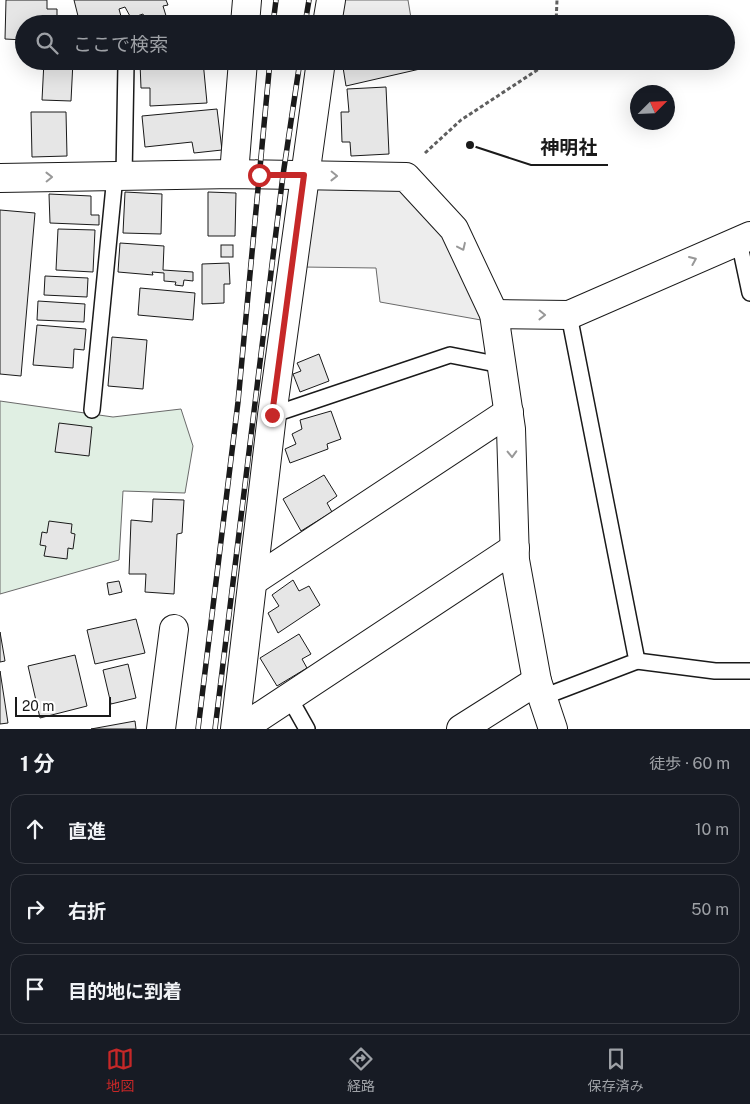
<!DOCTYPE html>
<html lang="ja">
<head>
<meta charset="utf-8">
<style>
  body { margin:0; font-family:"Public Sans","Noto Sans JP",sans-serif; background:#20242c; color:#f1f3f6 }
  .compass { position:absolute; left:630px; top:85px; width:45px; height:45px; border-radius:50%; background:#171b24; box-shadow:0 5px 20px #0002; rotate:66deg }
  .scale { position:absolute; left:15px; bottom:12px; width:96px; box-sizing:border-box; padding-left:5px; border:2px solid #1a1a1a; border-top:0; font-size:14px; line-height:18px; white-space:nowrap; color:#1a1a1a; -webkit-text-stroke:4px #fff; paint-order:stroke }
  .stop { position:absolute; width:15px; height:15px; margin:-11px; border:4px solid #c62828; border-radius:50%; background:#fff }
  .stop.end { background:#c62828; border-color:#fff; box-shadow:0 1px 5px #0008 }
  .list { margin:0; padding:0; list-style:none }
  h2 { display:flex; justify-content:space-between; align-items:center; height:65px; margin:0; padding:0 20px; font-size:21px }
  h2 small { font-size:16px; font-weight:400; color:#9ea1a6 }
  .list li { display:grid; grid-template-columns:32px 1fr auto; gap:15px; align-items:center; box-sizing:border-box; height:70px; margin:0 10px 10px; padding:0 10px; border:1px solid #363941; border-radius:15px }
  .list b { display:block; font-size:19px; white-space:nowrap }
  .list em { font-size:16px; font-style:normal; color:#9ea1a6 }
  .icon { flex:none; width:28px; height:28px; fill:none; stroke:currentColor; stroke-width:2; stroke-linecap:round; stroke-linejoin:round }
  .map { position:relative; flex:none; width:750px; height:729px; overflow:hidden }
  .search { position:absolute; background:#171b24; box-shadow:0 5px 20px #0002; left:15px; right:15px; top:15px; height:55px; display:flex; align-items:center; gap:12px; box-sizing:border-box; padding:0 18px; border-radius:28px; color:#9ea1a6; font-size:19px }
  .sheet { height:305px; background:#171b24 }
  nav { display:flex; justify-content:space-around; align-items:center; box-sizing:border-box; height:70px; border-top:1px solid #363941; background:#171b24; font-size:14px; color:#9ea1a6 }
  nav a { display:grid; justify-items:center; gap:2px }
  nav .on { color:#c62828 }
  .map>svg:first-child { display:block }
  .green { fill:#e0efe3; stroke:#6a6a6a }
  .parking { fill:#ededed; stroke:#6a6a6a }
  .building { fill:#e6e6e6; stroke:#1a1a1a }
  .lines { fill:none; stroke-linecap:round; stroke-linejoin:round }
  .lane-casing { stroke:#1a1a1a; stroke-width:18 }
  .street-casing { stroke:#1a1a1a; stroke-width:30 }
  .path { stroke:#5f5f5f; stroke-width:3; stroke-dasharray:4 2.5; stroke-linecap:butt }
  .lane { stroke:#fff; stroke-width:15 }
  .street { stroke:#fff; stroke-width:28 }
  .rail-casing { stroke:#1a1a1a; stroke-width:5.5 }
  .rail { stroke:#fff; stroke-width:4; stroke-dasharray:11; stroke-linecap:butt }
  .oneway { stroke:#989898 }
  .route { stroke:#c62828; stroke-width:6 }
  .leader { fill:none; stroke:#1a1a1a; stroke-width:2 }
  .callout-dot { fill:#1a1a1a; stroke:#fff; stroke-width:2 }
  .callout-label { font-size:19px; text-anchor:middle; font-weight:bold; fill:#1a1a1a; stroke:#fff; stroke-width:4; stroke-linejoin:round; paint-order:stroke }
</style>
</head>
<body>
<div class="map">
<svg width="750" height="729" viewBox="0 0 750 729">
  <rect width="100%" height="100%" fill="#fff"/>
  <polygon class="green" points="0,401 113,417 181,409 193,446 185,493 123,491 119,560 0,594"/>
  <g class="parking">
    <polygon points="341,0 408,0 412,24 338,24"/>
    <polygon points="313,180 402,183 451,238 481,320 380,302 376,268 302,267"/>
  </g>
  <g class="building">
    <polygon points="6,0 47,0 47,9 57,9 57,24 24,24 24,40 5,39"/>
    <polygon points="74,0 166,0 168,5 163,6 167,19 220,17 221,24 147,24 143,14 131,18 125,7 119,9 122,20 112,24 96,24 95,22 88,23 86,17 79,20"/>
    <polygon points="44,61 73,61 71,101 42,100"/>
    <polygon points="149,61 203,61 207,103 150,106 150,88 141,88 140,63 149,64"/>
    <polygon points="342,61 418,61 420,69 346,86"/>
    <polygon points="386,87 389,154 351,156 350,142 342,142 341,112 349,112 347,89"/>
    <polygon points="217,109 222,150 194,153 192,142 145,147 142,116"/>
    <polygon points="31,112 66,112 67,156 32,157"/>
    <polygon points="125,192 162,194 161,234 123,233"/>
    <polygon points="208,192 236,193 235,236 208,236"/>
    <polygon points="49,194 91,196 91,215 99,215 99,225 50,223"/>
    <polygon points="0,210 35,213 21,376 0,374"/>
    <polygon points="58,229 95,230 93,272 56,270"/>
    <polygon points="120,243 164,246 163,270 193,272 193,281 184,280 183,286 175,285 176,282 164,281 164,273 152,272 153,275 118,272"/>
    <rect x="221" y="245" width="12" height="12"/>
    <polygon points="229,263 230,284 224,284 224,303 202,304 202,264"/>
    <polygon points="45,276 88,278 87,297 44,295"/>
    <polygon points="140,288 195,293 193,320 138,315"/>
    <polygon points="38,301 85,304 84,322 37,320"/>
    <polygon points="37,325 86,329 84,350 74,349 73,368 33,365"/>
    <polygon points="112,337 147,340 143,389 108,386"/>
    <polygon points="319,354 329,381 300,392 293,374 301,371 297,363"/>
    <polygon points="331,411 341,439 327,444 328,449 290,463 285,449 296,444 292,434 302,429 300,420"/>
    <polygon points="59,423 92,427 89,456 55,452"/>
    <polygon points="324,475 337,496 327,503 332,512 301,531 283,499"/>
    <polygon points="153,499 184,500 182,533 177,534 174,594 145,592 146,574 129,574 131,520 152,522"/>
    <polygon points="49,521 72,524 71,533 75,534 73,549 68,548 67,559 44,556 46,546 40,545 42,532 47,533"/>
    <polygon points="293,580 299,591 309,586 320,605 278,633 268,613 279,606 272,595"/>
    <polygon points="119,581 122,592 109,595 107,583"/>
    <polygon points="136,619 145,653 95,664 87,630"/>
    <polygon points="0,632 5,661 0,662"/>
    <polygon points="299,634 311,654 302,659 307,668 277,686 260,658"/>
    <polygon points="75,655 87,706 40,718 28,666"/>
    <polygon points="128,664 136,698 111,704 103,670"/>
    <polygon points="0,671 8,723 0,724"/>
    <polygon points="135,721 136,729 91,729"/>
  </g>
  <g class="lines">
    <defs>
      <g id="lane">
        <polyline points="124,176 126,64"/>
        <polyline points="739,241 750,293"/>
        <polyline points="92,410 115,176"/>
        <polyline points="272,415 450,355 501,365"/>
        <polyline points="637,661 715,671 750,671"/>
        <polyline points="289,697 307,729"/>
        <polyline points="543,697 637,661 569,315"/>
      </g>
      <g id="street">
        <polyline points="245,24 247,0"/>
        <polyline points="327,24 331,0"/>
        <polyline points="234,174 243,61"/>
        <polyline points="0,178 234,174 406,177 454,229 494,314 511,429 515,560 537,681 553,729"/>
        <polyline points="494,314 569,315 750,236"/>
        <polyline points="253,581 509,412"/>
        <polyline points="161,729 174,629"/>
        <polyline points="235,729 272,415 321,61"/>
        <polyline points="241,729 515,548"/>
        <polyline points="461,729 537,681"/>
      </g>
    </defs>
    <use href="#lane" class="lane-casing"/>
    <use href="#street" class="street-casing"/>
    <g class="path">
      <polyline points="556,24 557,0"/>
      <polyline points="425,153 461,120 551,61"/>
    </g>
    <use href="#lane" class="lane"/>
    <use href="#street" class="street"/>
    <defs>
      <g id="rail">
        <polyline points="273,24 276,0"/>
        <polyline points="305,24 309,0"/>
        <polyline points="198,729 238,402 270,61"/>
        <polyline points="215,729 283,175 300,61"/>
      </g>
    </defs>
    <use href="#rail" class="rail-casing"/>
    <use href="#rail" class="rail"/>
  </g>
  <defs><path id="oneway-chevron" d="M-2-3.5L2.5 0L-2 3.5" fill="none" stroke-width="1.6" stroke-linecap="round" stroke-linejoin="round" transform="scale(1.25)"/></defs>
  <g class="oneway">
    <use href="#oneway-chevron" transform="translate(334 176) rotate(1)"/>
    <use href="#oneway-chevron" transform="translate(49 177) rotate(-1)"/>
    <use href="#oneway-chevron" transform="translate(462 247) rotate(65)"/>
    <use href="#oneway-chevron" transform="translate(693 260) rotate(-23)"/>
    <use href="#oneway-chevron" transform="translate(542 315) rotate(1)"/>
    <use href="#oneway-chevron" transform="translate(512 454) rotate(88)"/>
  </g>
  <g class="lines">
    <polyline class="route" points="259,175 304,175 272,415"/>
  </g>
  <path class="leader" d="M470 145L531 165H608"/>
  <circle class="callout-dot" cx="470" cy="145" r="5"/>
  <g class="callout-label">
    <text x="569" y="154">神明社</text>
  </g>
</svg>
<svg class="compass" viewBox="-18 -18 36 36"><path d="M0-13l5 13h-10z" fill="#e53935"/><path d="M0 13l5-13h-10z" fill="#9ea1a6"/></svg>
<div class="scale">20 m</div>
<div class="stop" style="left:259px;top:175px"></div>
<div class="stop end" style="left:272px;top:415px"></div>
<div class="search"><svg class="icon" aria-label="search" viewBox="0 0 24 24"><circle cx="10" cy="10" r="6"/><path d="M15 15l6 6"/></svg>ここで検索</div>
</div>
<section class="sheet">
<h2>1 分<small>徒歩 · 60 m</small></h2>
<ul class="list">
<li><svg class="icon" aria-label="ahead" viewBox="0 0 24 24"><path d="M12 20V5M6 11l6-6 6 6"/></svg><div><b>直進</b></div><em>10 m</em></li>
<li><svg class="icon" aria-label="right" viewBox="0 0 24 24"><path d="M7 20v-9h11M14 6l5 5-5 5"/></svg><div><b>右折</b></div><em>50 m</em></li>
<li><svg class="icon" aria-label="arrive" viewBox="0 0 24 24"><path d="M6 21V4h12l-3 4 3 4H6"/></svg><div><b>目的地に到着</b></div></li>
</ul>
</section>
<nav>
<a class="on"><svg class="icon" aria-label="map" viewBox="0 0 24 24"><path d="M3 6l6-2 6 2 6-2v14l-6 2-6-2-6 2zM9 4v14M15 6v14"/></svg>地図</a>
<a><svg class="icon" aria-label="directions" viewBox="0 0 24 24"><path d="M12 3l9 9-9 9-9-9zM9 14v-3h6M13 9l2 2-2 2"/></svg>経路</a>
<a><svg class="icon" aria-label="saved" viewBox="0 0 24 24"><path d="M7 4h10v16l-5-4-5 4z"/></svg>保存済み</a>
</nav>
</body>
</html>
